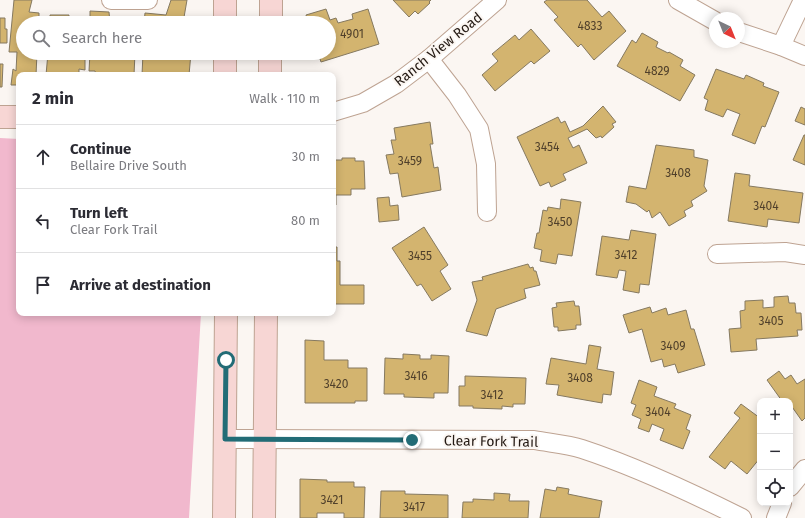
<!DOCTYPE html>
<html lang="en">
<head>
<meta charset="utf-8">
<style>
  body { margin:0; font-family:"Fira Sans",sans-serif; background:#f7f7f7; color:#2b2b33 }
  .controls { position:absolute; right:12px; bottom:12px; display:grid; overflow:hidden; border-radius:8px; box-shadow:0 2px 10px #0003 }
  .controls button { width:36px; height:36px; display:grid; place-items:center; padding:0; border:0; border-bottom:1px solid #e1e1e2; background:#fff; color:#2b2b33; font:20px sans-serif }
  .compass { position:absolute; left:709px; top:12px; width:36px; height:36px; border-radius:50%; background:#fff; box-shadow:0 2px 10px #0003; rotate:137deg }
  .stop { position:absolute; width:12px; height:12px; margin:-9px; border:3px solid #226c76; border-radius:50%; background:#fff }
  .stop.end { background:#226c76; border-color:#fff; box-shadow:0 1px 4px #0008 }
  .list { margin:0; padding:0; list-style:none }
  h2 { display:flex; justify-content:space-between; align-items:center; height:52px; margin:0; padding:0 16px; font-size:17px }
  h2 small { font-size:13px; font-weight:400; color:#7c7c81 }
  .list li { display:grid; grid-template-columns:26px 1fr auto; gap:12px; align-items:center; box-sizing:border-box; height:64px; padding:0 16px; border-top:1px solid #e1e1e2 }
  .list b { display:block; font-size:15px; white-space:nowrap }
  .list p { margin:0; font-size:13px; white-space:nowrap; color:#7c7c81 }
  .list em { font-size:13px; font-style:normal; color:#7c7c81 }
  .icon { flex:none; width:22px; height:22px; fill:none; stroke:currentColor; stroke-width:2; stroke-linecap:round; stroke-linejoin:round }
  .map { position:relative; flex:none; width:805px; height:518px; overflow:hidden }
  .search { position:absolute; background:#fff; box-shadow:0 2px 10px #0003; left:16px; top:16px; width:320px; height:44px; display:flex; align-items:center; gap:10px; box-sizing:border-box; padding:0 14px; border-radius:22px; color:#7c7c81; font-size:15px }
  .panel { position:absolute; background:#fff; box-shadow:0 2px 10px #0003; left:16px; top:72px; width:320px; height:244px; border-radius:8px }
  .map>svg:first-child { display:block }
  .green { fill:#f1b8cd }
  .building { fill:#d3b46f; stroke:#857960 }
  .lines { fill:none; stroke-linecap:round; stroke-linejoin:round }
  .street-casing { stroke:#bea392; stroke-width:20 }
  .secondary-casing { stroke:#bea392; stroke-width:24 }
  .street { stroke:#fff; stroke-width:18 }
  .secondary { stroke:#f7d6d4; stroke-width:22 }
  .route { stroke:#226c76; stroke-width:5 }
  .labels { text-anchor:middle; stroke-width:4; stroke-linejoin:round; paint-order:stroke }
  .number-label { font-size:12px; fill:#50402b }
  .street-label { font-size:14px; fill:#241a14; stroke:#fbf6f2 }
</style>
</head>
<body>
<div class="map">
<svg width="805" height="518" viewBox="0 0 805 518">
  <rect width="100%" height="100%" fill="#fbf6f2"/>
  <polygon class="green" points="0,138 19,139 19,313 201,313 189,518 0,518"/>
  <g class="building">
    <polygon points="14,0 32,0 29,12 39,13 39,23 23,23 23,53 37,53 36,75 19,75 19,85 11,85 13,69 16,71 17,52 9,52"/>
    <polygon points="171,0 187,0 183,23 144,23 145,13 166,15"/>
    <polygon points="393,0 431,0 429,2 430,3 418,14 415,11 409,17"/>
    <polygon points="547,0 587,0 602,17 609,11 626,31 594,60 581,44 578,47 554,20 558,17 544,2"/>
    <polygon points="326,9 330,20 336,18 338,23 353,19 352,14 368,9 379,44 321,62 318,53 329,53 329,23 308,23 306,15"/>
    <polygon points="90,11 109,12 110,23 90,23"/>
    <polygon points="50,15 69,15 68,23 50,23"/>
    <polygon points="0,18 5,18 5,29 7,29 7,43 0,43"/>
    <polygon points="531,29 550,51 534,64 531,61 495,91 482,75 498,61 492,54 515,35 519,40"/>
    <polygon points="642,33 658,42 656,47 668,53 669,52 683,60 680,66 695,75 680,101 617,66 632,40 636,43"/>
    <polygon points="48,53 85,53 85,70 79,69 79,75 66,75 66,73 58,73 58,75 46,75"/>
    <polygon points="90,53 135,53 134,75 96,75 95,71 89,71"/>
    <polygon points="143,53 191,53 189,75 142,75"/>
    <polygon points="0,64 3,64 2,87 0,87"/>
    <polygon points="716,69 744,79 746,75 764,83 763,86 779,92 765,127 762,126 755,144 732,135 740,114 727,109 723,117 705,110 708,100 704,98"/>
    <polygon points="603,106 616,122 612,124 614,127 602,138 601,136 596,138 587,129 568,138 573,148 579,145 587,163 563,174 566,180 551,187 549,182 540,186 517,137 558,117 561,123 565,121 570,132 583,126"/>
    <polygon points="801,107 805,109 805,125 795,121"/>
    <polygon points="430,122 433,144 430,144 434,168 438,167 441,190 402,197 398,173 390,174 386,155 394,154 391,140 396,140 394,128"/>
    <polygon points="804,135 805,135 805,165 793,160"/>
    <polygon points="656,145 694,150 694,157 708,160 704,186 707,191 691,201 693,206 684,211 686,216 669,226 660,212 652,218 649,210 647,212 636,204 626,202 629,186 646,189"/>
    <polygon points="342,158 355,158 355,161 364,161 365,189 351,189 351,195 336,195 336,205 333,205 333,160 342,160"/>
    <polygon points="735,173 750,175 749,186 803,193 799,223 768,219 767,227 728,221"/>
    <polygon points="389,197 390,206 398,205 399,220 379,222 377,198"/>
    <polygon points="561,199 581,202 572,256 558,254 556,264 540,261 542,250 534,248 537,233 539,233 543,210 547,211 548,207 560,209"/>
    <polygon points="424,227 448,265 440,271 451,289 432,301 421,284 417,286 392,248"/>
    <polygon points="631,230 656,234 649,285 640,284 639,293 623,290 626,271 619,270 617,278 596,275 602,236 629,240"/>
    <polygon points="333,247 337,247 337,261 340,261 340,285 364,285 364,304 333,304"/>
    <polygon points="528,264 530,268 533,267 534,271 536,271 540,285 524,289 526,298 496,309 487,336 466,331 477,300 472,282 483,280 482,277"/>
    <polygon points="788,296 789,303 795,303 796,313 801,313 802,330 797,330 798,336 756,339 757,350 731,352 729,329 741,328 740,311 745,310 745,301 763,300 763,308 774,307 774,297"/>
    <polygon points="574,301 575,306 579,306 581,325 576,325 576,329 558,331 558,327 554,327 552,308 557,307 556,303"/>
    <polygon points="650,307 652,313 666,308 668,315 686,310 691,329 694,329 705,365 678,373 675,364 664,367 662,359 651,362 642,329 629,333 623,315"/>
    <polygon points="305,340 324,341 324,360 348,360 348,368 367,368 367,401 355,401 355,403 305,403"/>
    <polygon points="589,345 601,347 597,369 614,372 611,395 603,394 602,403 557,395 559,385 546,384 551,358 586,364"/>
    <polygon points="403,354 420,355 420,359 431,359 431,355 449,356 448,393 434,393 434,398 404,397 404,394 384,394 385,358 403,359"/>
    <polygon points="779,371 785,379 791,375 797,384 805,379 805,418 802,421 790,404 790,401 782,401 767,380"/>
    <polygon points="465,376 526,378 525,404 513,404 513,407 502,406 502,409 473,408 473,406 459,406 459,386 465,386"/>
    <polygon points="639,380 657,387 654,396 676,404 674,408 691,415 686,429 690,431 683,449 660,440 664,429 652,424 649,432 638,428 641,419 632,415 636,405 631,403"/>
    <polygon points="741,404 760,418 760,458 747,474 731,461 725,469 709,457 740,418 734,413"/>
    <polygon points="300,479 327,480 327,482 354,482 354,487 365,487 364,518 344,518 344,513 317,513 317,518 300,518"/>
    <polygon points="557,487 569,489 568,494 602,501 599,518 540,518 545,489 556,491"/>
    <polygon points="381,491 405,491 405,494 448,495 448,518 380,518"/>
    <polygon points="494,493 510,494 509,501 529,501 528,518 462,518 463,502 473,502 473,499 494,500"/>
  </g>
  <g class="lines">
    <defs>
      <g id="street">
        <polyline points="111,0 148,0"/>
        <polyline points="678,0 715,21"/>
        <polyline points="739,32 781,46 805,56"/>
        <polyline points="781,46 803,0"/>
        <polyline points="429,59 457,95 479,129 486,164 487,212"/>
        <polyline points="333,112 363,103 396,84 429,59 497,0"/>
        <polyline points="717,254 785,252 805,255"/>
        <path d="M225,439L534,440C550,443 567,444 582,449C637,467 690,492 742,518"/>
        <polyline points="790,487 805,469"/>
        <polyline points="776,518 782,503"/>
      </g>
      <g id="secondary">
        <polyline points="225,0 225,23"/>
        <polyline points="271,23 271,0"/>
        <polyline points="225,53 225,75"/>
        <polyline points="270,75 270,53"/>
        <polyline points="0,117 19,117"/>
        <polyline points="224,518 226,313"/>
        <polyline points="264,518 266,313"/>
      </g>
    </defs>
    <use href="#street" class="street-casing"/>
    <use href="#secondary" class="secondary-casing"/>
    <use href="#street" class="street"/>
    <use href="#secondary" class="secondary"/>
  </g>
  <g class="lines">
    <polyline class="route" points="226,360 225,439 412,440"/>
  </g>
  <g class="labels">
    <g class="number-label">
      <text x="590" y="30">4833</text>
      <text x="352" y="38">4901</text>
      <text x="657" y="75">4829</text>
      <text x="547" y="151">3454</text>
      <text x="410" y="165">3459</text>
      <text x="678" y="177">3408</text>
      <text x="766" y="210">3404</text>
      <text x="560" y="226">3450</text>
      <text x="626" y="259">3412</text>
      <text x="420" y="260">3455</text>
      <text x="771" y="325">3405</text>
      <text x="673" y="350">3409</text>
      <text x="416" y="380">3416</text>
      <text x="580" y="382">3408</text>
      <text x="336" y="388">3420</text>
      <text x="492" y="399">3412</text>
      <text x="658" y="416">3404</text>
      <text x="332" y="504">3421</text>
      <text x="414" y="511">3417</text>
    </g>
    <g class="street-label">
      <text transform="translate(438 49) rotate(-39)" y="5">Ranch View Road</text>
      <text transform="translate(491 441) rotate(1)" y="5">Clear Fork Trail</text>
    </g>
  </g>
</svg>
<div class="controls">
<button>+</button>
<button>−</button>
<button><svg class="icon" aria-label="locate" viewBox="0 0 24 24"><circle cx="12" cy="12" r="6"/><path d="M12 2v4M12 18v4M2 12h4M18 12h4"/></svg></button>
</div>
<svg class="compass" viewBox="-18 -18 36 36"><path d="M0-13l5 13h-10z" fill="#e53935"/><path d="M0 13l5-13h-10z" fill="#7c7c81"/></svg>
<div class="stop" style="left:226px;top:360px"></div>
<div class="stop end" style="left:412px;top:440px"></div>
<div class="search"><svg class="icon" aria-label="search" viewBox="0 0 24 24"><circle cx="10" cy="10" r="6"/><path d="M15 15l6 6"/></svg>Search here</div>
<section class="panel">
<h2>2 min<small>Walk · 110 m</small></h2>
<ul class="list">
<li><svg class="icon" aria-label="ahead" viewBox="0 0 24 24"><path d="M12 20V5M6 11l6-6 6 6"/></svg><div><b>Continue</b><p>Bellaire Drive South</p></div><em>30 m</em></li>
<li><svg class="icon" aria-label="left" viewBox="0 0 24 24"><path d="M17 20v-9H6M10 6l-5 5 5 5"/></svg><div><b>Turn left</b><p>Clear Fork Trail</p></div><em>80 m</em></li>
<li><svg class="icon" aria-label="arrive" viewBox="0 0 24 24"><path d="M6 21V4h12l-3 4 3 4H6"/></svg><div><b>Arrive at destination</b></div></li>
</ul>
</section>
</div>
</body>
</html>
